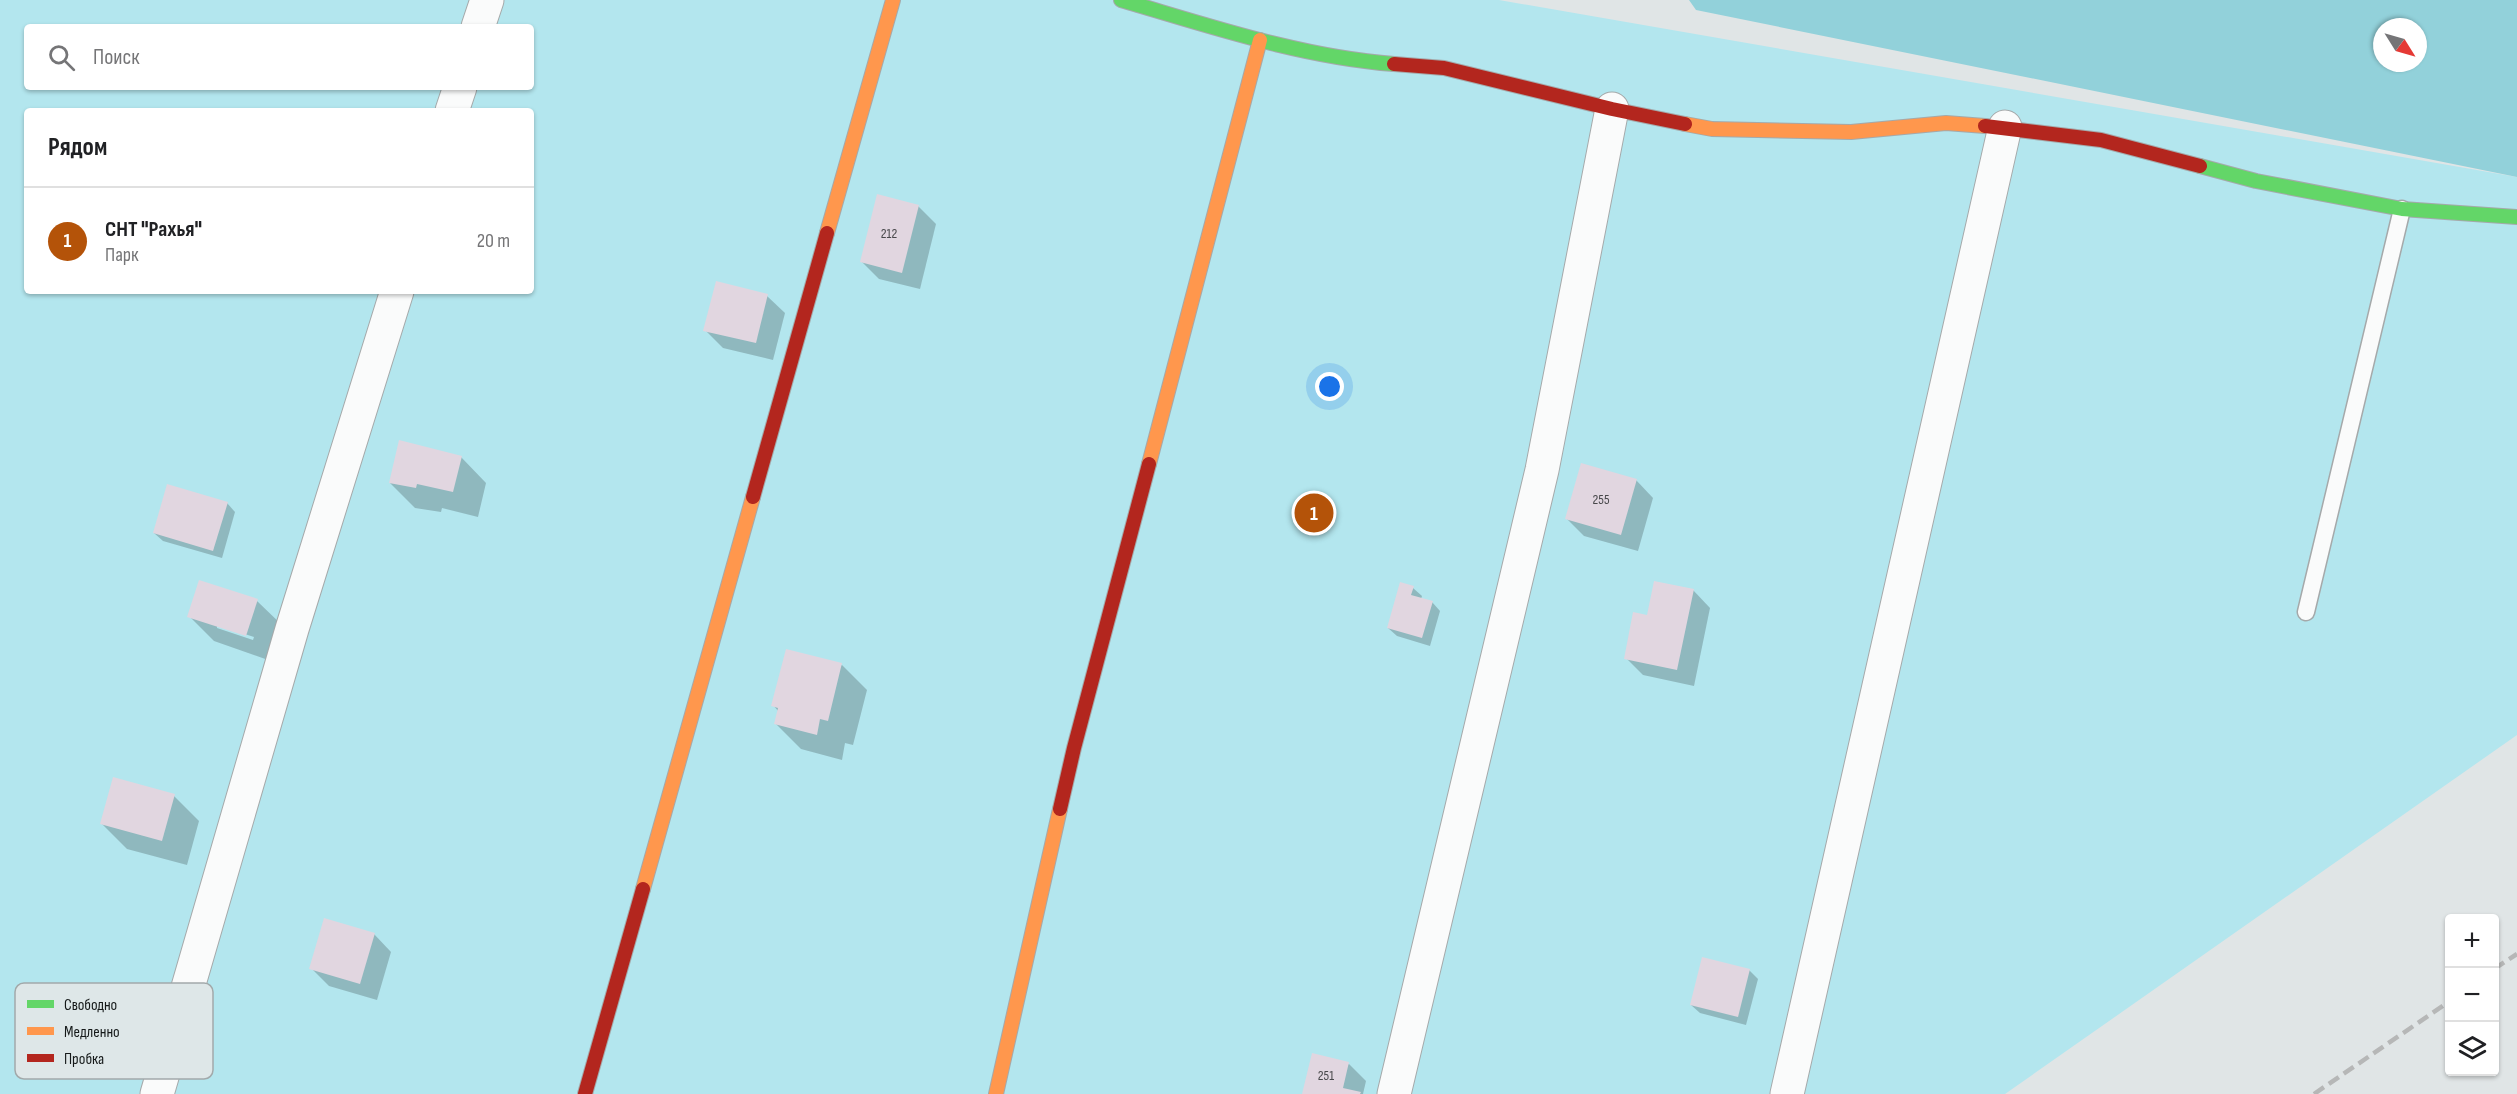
<!DOCTYPE html>
<html lang="ru">
<head>
<meta charset="utf-8">
<style>
  body { margin:0; font-family:"Sofia Sans Condensed",sans-serif; background:#f6f6f6; color:#202124 }
  .controls { position:absolute; right:18px; bottom:18px; display:grid; overflow:hidden; border-radius:6px; box-shadow:0 2px 4px #0004 }
  .controls button { width:54px; height:54px; display:grid; place-items:center; padding:0; border:0; border-bottom:2px solid #e0e0e0; background:#fff; color:#202124; font:30px sans-serif }
  .compass { position:absolute; left:2373px; top:18px; width:54px; height:54px; border-radius:50%; background:#fff; box-shadow:0 2px 4px #0004; rotate:127deg }
  .you { position:absolute; left:1330px; top:387px; width:21px; height:21px; margin:-15px; border:4px solid #fff; border-radius:50%; background:#1a73e8; box-shadow:0 0 0 9px #1a73e833 }
  .badge { display:grid; place-items:center; width:39px; height:39px; border-radius:50%; background:#b45309; color:#fff; font-size:20px; font-weight:700 }
  .pin { position:absolute; translate:-50% -50%; border:3px solid #fff; box-shadow:0 2px 6px #0006 }
  .list { margin:0; padding:0; list-style:none }
  h2 { display:flex; justify-content:space-between; align-items:center; height:78px; margin:0; padding:0 24px; font-size:26px }
  h2 small { font-size:20px; font-weight:400; color:#757577 }
  .list li { display:grid; grid-template-columns:39px 1fr auto; gap:18px; align-items:center; box-sizing:border-box; height:108px; padding:0 24px; border-top:2px solid #e0e0e0 }
  .list b { display:block; font-size:22px; white-space:nowrap }
  .list p { margin:0; font-size:20px; white-space:nowrap; color:#757577 }
  .list em { font-size:20px; font-style:normal; color:#757577 }
  .icon { flex:none; width:33px; height:33px; fill:none; stroke:currentColor; stroke-width:2; stroke-linecap:round; stroke-linejoin:round }
  .map { position:relative; flex:none; width:2517px; height:1094px; overflow:hidden }
  .search { position:absolute; background:#fff; box-shadow:0 2px 4px #0004; left:24px; top:24px; width:510px; height:66px; display:flex; align-items:center; gap:15px; box-sizing:border-box; padding:0 21px; border-radius:6px; color:#757577; font-size:22px }
  .panel { position:absolute; background:#fff; box-shadow:0 2px 4px #0004; left:24px; top:108px; width:510px; height:186px; border-radius:6px }
  .map>svg:first-child { display:block }
  .green { fill:#b3e6ee; fill-rule:evenodd }
  .forest { fill:#92d1da; fill-rule:evenodd }
  .shadow { fill:#0003; fill-rule:evenodd }
  .building { fill:#e1d6e0 }
  .lines { fill:none; stroke-linecap:round; stroke-linejoin:round }
  .lane-casing { stroke:#a5a9aa; stroke-width:19 }
  .street-casing { stroke:#a5a9aa; stroke-width:35 }
  .fast-casing { stroke:#a5a9aa; stroke-width:16 }
  .slow-casing { stroke:#a5a9aa; stroke-width:16 }
  .jam-casing { stroke:#a5a9aa; stroke-width:16 }
  .lane { stroke:#fafbfb; stroke-width:16 }
  .street { stroke:#fafbfb; stroke-width:33 }
  .fast { stroke:#63d668; stroke-width:14 }
  .slow { stroke:#ff974d; stroke-width:14 }
  .jam { stroke:#b3261e; stroke-width:14 }
  .rail { stroke:#b6b7b7; stroke-width:4.5; stroke-dasharray:12 6; stroke-linecap:butt }
  .labels { text-anchor:middle; stroke-width:4.5; stroke-linejoin:round; paint-order:stroke }
  .number-label { font-size:14px; fill:#48484b }
  .key { fill:#dee7e8; stroke:#a2a9aa; stroke-width:1.5 }
  .key-label { font-size:16px; fill:#151919 }
</style>
</head>
<body>
<div class="map">
<svg width="2517" height="1094" viewBox="0 0 2517 1094">
  <rect width="100%" height="100%" fill="#e0e5e6"/>
  <path class="green" d="M0,0H1499L2517,177V735L2005,1094H0ZM27,27H531V87H27ZM27,111H531V291H27Z"/>
  <path class="forest" d="M1689,0H2517V177L1696,10ZM2382,27H2418V63H2382Z"/>
  <g class="shadow">
    <polygon points="918,206 936,224 920,289 879,279 861,261"/>
    <polygon points="767,296 785,313 773,360 723,348 705,330"/>
    <polygon points="461,457 486,483 478,517 442,508 441,512 415,508 390,483"/>
    <polygon points="1636,480 1653,498 1638,551 1584,536 1567,519"/>
    <polygon points="227,503 235,512 222,558 163,541 154,533"/>
    <path d="M200,582L257,601L283,626L271,661L214,641L189,616ZM217,625L254,637L253,640L217,628Z"/>
    <polygon points="1413,588 1422,596 1421,599 1432,602 1440,611 1430,646 1397,636 1388,628"/>
    <polygon points="1693,590 1710,608 1694,686 1643,675 1626,658 1648,617"/>
    <polygon points="842,665 867,690 853,745 845,743 842,760 801,749 776,724 779,712 773,705"/>
    <polygon points="174,796 199,821 187,865 127,849 102,824"/>
    <polygon points="374,934 391,952 377,1000 329,986 311,968"/>
    <polygon points="1749,970 1758,979 1746,1025 1700,1013 1691,1005"/>
    <polygon points="1349,1064 1366,1081 1363,1094 1303,1094"/>
  </g>
  <g class="building">
    <polygon points="877,194 919,205 902,273 860,262"/>
    <polygon points="716,281 768,294 756,343 703,331"/>
    <polygon points="399,440 462,456 453,492 417,484 416,488 389,483"/>
    <polygon points="1581,463 1637,479 1621,535 1565,519"/>
    <polygon points="167,484 228,502 213,551 153,533"/>
    <polygon points="199,580 258,599 246,636 187,617"/>
    <polygon points="1654,581 1694,589 1677,670 1624,659 1633,612 1647,615"/>
    <polygon points="1400,582 1414,586 1411,595 1433,601 1422,638 1387,628"/>
    <polygon points="786,649 842,663 828,721 820,719 817,735 774,724 778,708 771,706"/>
    <polygon points="113,777 175,794 162,841 100,824"/>
    <polygon points="324,918 375,933 360,984 309,969"/>
    <polygon points="1702,957 1750,969 1738,1017 1690,1005"/>
    <polygon points="1312,1053 1349,1062 1343,1088 1361,1092 1360,1094 1302,1094"/>
  </g>
  <g class="lines">
    <defs>
      <polyline id="lane" points="2306,612 2402,209"/>
      <g id="street">
        <polyline points="478,27 487,0"/>
        <polyline points="452,111 460,87"/>
        <polyline points="157,1094 292,629 397,291"/>
        <polyline points="1394,1094 1542,470 1612,109"/>
        <polyline points="1787,1094 2005,127"/>
      </g>
      <g id="fast">
        <path d="M1121,0C1210,26 1301,57 1394,64"/>
        <polyline points="2200,166 2256,181 2402,209 2517,217"/>
      </g>
      <g id="slow">
        <polyline points="1685,124 1712,129 1851,132 1946,123 1985,126"/>
        <polyline points="827,233 893,0"/>
        <polyline points="1149,464 1260,40"/>
        <polyline points="643,889 753,497"/>
        <polyline points="996,1094 1060,809"/>
      </g>
      <g id="jam">
        <polyline points="1394,64 1444,68 1612,109 1685,124"/>
        <polyline points="1985,126 2101,140 2200,166"/>
        <polyline points="753,497 827,233"/>
        <polyline points="1060,809 1074,748 1149,464"/>
        <polyline points="585,1094 643,889"/>
      </g>
    </defs>
    <use href="#lane" class="lane-casing"/>
    <use href="#street" class="street-casing"/>
    <use href="#fast" class="fast-casing"/>
    <use href="#slow" class="slow-casing"/>
    <use href="#jam" class="jam-casing"/>
    <use href="#lane" class="lane"/>
    <use href="#street" class="street"/>
    <use href="#fast" class="fast"/>
    <use href="#slow" class="slow"/>
    <use href="#jam" class="jam"/>
    <g class="rail">
      <polyline points="2494,969 2517,954"/>
      <polyline points="2314,1094 2450,1001"/>
    </g>
  </g>
  <g class="labels">
    <g class="number-label">
      <text x="889" y="238">212</text>
      <text x="1601" y="504">255</text>
      <text x="1326" y="1080">251</text>
    </g>
  </g>
  <rect x="15" y="983" width="198" height="96" rx="9" class="key"/>
  <rect x="27" y="1000" width="27" height="8" fill="#63d668"/>
  <rect x="27" y="1027" width="27" height="8" fill="#ff974d"/>
  <rect x="27" y="1054" width="27" height="8" fill="#b3261e"/>
  <g class="key-label">
    <text x="64" y="1010">Свободно</text>
    <text x="64" y="1037">Медленно</text>
    <text x="64" y="1064">Пробка</text>
  </g>
</svg>
<div class="controls">
<button>+</button>
<button>−</button>
<button><svg class="icon" aria-label="layers" viewBox="0 0 24 24"><path d="M12 4l9 5-9 5-9-5zM3 14l9 5 9-5"/></svg></button>
</div>
<svg class="compass" viewBox="-18 -18 36 36"><path d="M0-13l5 13h-10z" fill="#e53935"/><path d="M0 13l5-13h-10z" fill="#757577"/></svg>
<div class="you"></div>
<div class="pin badge" style="left:1314px;top:513px">1</div>
<div class="search"><svg class="icon" aria-label="search" viewBox="0 0 24 24"><circle cx="10" cy="10" r="6"/><path d="M15 15l6 6"/></svg>Поиск</div>
<section class="panel">
<h2>Рядом<small></small></h2>
<ul class="list">
<li><span class="badge">1</span><div><b>СНТ &quot;Рахья&quot;</b><p>Парк</p></div><em>20 m</em></li>
</ul>
</section>
</div>
</body>
</html>
